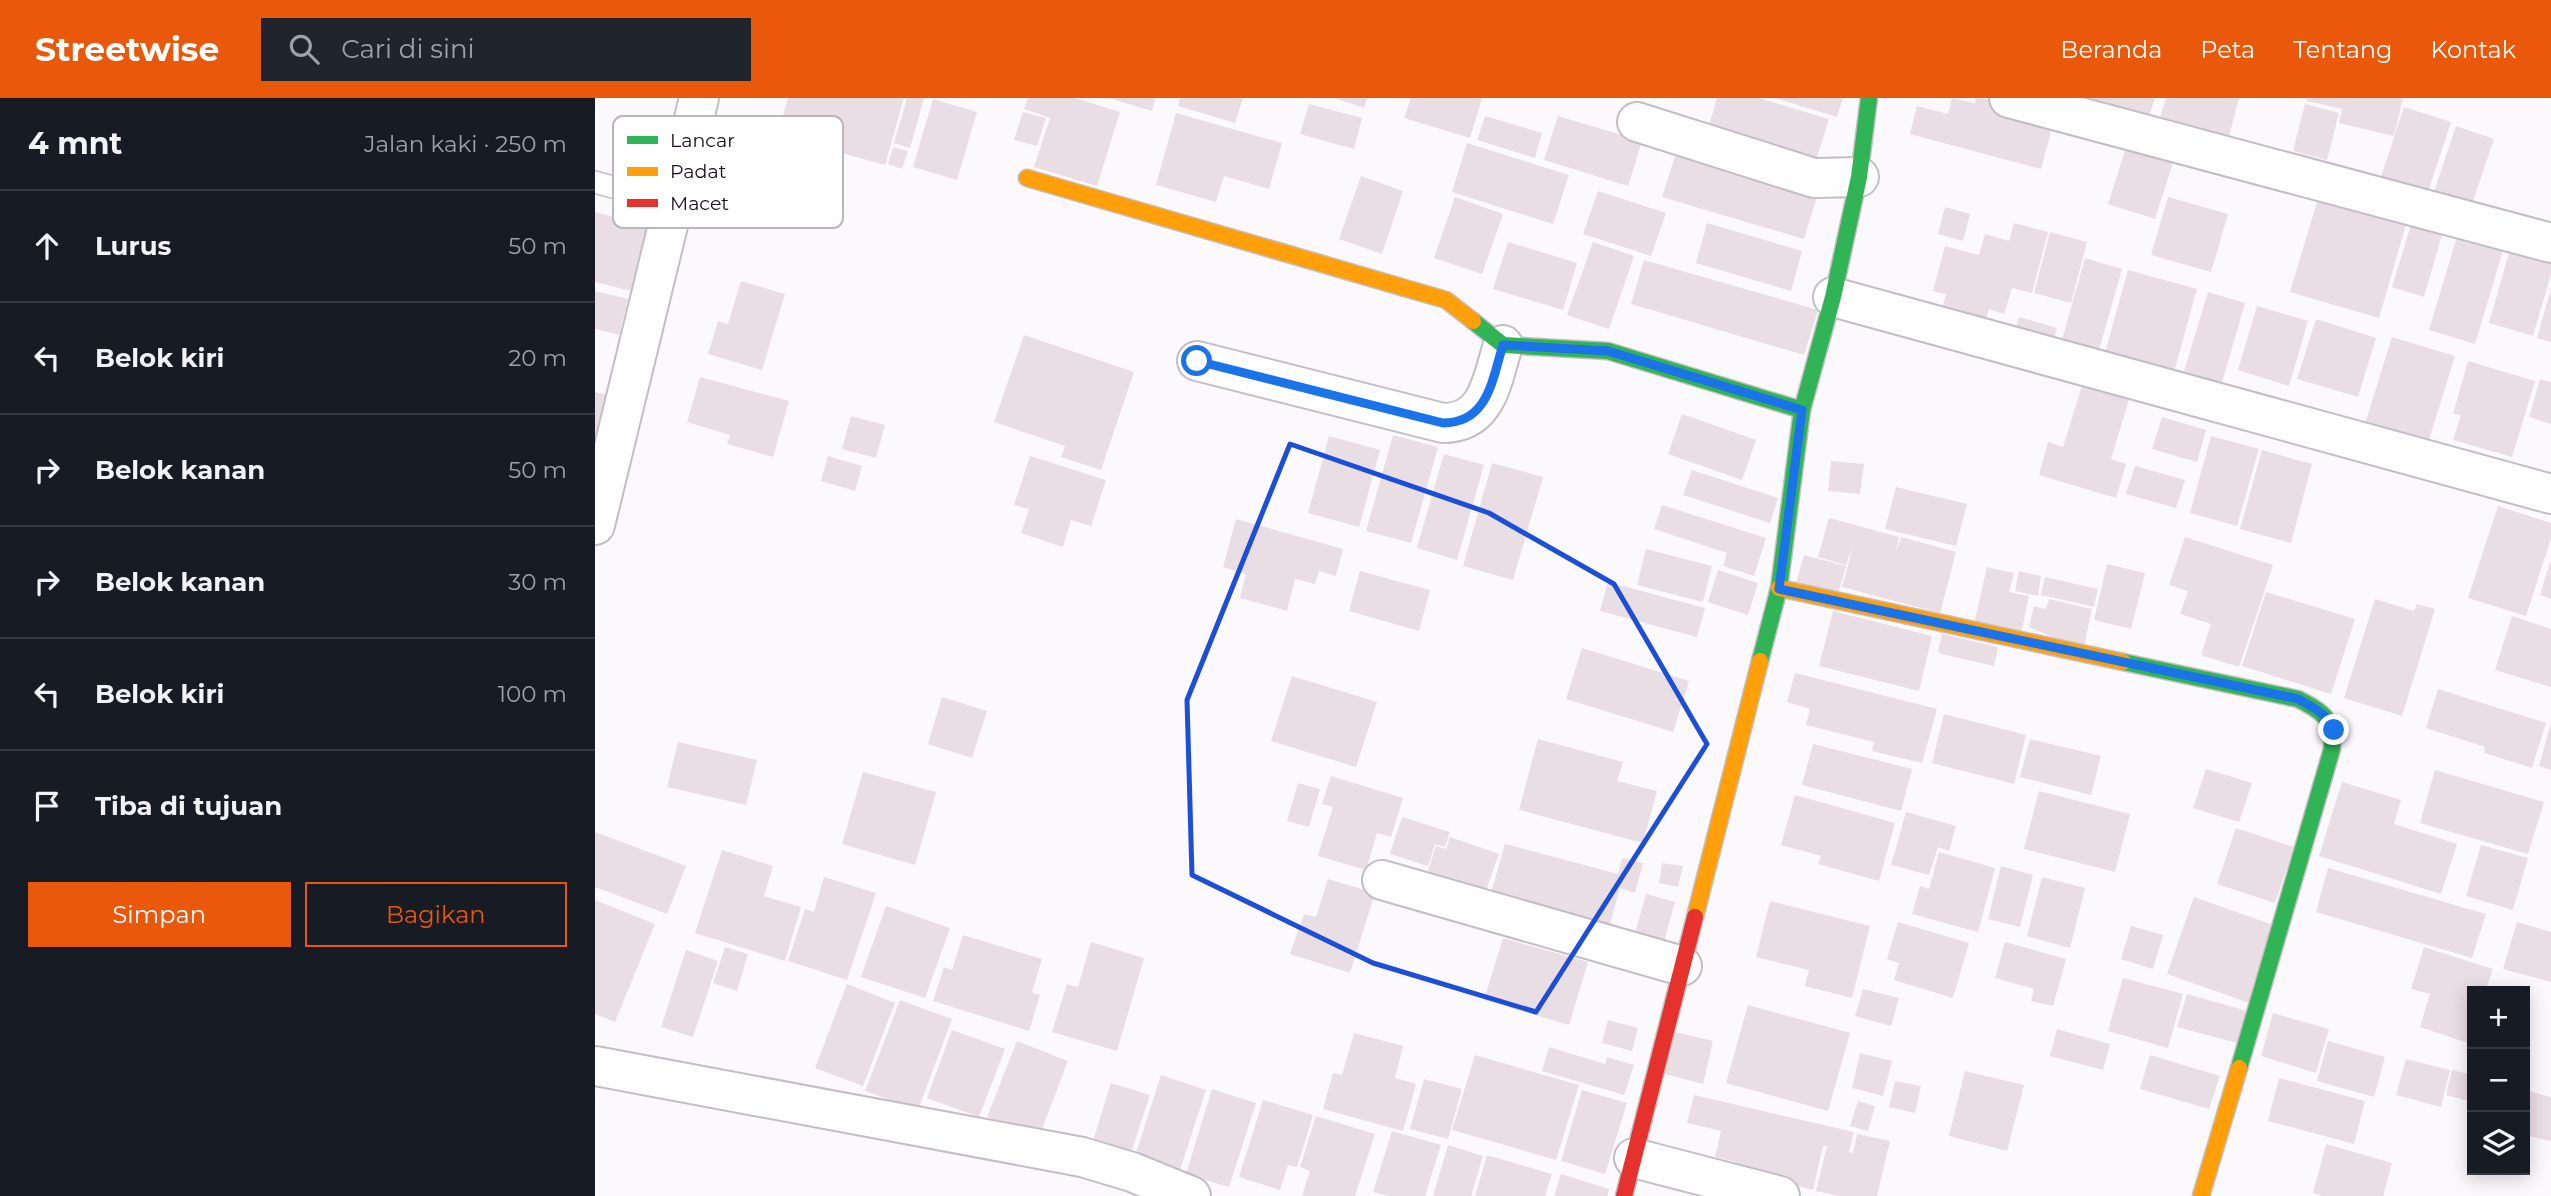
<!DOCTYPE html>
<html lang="id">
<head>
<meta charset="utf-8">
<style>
  body { margin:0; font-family:Montserrat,sans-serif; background:#20242c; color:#f1f3f6 }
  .controls { position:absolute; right:21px; bottom:21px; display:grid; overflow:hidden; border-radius:0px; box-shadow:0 4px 18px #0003 }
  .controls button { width:63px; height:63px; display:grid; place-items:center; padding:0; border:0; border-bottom:2px solid #363941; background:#171b24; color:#f1f3f6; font:35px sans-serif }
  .stop { position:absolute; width:21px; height:21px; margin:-16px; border:5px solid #1a73e8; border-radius:50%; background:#fff }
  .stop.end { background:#1a73e8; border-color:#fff; box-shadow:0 2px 7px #0008 }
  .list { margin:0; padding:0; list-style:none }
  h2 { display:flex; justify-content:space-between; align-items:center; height:91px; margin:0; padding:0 28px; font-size:30px }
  h2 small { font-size:23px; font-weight:400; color:#9ea1a6 }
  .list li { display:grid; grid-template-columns:46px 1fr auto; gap:21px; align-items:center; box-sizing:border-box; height:112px; padding:0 28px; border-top:2px solid #363941 }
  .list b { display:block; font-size:26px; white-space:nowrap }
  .list em { font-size:23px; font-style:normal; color:#9ea1a6 }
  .actions { display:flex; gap:14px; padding:21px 28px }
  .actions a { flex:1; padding:16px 0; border:2px solid #ea580c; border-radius:0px; text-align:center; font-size:24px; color:#ea580c }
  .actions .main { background:#ea580c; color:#fff }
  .icon { flex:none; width:38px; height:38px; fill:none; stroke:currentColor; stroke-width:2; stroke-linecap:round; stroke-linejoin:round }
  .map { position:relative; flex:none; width:1956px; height:1098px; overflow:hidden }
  header { display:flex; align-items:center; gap:42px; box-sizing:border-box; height:98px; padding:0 35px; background:#ea580c; color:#fff }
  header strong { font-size:33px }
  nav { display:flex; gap:38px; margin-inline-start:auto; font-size:24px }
  .search { width:490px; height:63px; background:#20242c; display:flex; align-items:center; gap:18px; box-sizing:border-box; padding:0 24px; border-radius:0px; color:#9ea1a6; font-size:26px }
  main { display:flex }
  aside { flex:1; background:#171b24 }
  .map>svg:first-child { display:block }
  .building { fill:#eadee5 }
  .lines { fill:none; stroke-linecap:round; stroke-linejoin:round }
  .lane-casing { stroke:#c3bec3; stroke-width:24 }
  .street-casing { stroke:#c3bec3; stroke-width:42 }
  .fast-casing { stroke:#c3bec3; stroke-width:19 }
  .slow-casing { stroke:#c3bec3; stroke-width:19 }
  .jam-casing { stroke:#c3bec3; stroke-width:19 }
  .lane { stroke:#fffeff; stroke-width:21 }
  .street { stroke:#fffeff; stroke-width:38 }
  .fast { stroke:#30b455; stroke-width:16 }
  .slow { stroke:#ff9f0a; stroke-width:16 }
  .jam { stroke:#e5322d; stroke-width:16 }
  .route { stroke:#1a73e8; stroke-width:9 }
  .marked { fill:none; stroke:#1d4ed8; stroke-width:5; stroke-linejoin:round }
  .key { fill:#fff; stroke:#b9b7b9; stroke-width:2 }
  .key-label { font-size:19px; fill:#170e17 }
</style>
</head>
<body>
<header>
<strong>Streetwise</strong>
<div class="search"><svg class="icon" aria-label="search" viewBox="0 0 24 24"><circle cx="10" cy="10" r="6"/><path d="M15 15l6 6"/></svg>Cari di sini</div>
<nav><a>Beranda</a><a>Peta</a><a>Tentang</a><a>Kontak</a></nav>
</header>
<main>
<aside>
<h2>4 mnt<small>Jalan kaki · 250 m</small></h2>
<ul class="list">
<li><svg class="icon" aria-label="ahead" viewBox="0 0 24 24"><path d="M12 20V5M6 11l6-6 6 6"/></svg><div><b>Lurus</b></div><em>50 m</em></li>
<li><svg class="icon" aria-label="left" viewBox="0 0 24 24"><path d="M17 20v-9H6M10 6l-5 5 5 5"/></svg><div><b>Belok kiri</b></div><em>20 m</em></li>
<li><svg class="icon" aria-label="right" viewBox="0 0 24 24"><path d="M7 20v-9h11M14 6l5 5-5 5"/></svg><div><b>Belok kanan</b></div><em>50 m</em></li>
<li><svg class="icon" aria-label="right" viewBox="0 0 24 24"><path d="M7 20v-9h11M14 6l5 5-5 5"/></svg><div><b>Belok kanan</b></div><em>30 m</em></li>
<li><svg class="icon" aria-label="left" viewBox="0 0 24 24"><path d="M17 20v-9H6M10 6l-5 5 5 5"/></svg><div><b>Belok kiri</b></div><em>100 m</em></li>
<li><svg class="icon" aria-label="arrive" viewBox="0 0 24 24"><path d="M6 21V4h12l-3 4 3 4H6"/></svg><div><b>Tiba di tujuan</b></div></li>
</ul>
<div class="actions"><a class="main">Simpan</a><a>Bagikan</a></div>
</aside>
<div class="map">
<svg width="1956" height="1098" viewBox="0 0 1956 1098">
  <rect width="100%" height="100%" fill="#fcf9fc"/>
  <g class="building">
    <polygon points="193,0 309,0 290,67 232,51 235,43 185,28"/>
    <polygon points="312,0 329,0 315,50 299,45"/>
    <polygon points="433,0 480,0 525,14 502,88 439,69 455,20 429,11"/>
    <polygon points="514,0 560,0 557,13"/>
    <polygon points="585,0 648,0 640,25 583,8"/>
    <polygon points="740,0 772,0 769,10"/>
    <polygon points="816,0 887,0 875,40 809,20"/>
    <polygon points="1122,0 1164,0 1234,21 1219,69 1111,38"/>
    <polygon points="1180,0 1248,0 1242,19"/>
    <polygon points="1357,0 1380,5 1381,0 1386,0 1460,19 1446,71 1315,36 1322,8 1353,16"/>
    <polygon points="1496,0 1560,0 1552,25 1513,13 1515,6"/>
    <polygon points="1571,0 1644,0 1632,46 1563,27"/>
    <polygon points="1712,0 1808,0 1799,38 1744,25 1747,11 1712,3"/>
    <polygon points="338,1 382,14 362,82 318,69"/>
    <polygon points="714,6 767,20 759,51 705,36"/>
    <polygon points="1710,6 1744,15 1732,62 1698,53"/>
    <polygon points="1809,9 1856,24 1829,106 1782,91"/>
    <polygon points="428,14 451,20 442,48 419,42"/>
    <polygon points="581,15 687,45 674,91 629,78 621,104 561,87"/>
    <polygon points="890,18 947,35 940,60 882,42"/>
    <polygon points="963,18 1047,43 1033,88 949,62"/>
    <polygon points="1861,28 1899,41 1876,109 1838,97"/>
    <polygon points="1535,37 1582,52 1560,121 1513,106"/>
    <polygon points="872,45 974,77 958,126 857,94"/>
    <polygon points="298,49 313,53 307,71 293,66"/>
    <polygon points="1083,49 1224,92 1209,141 1067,99"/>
    <polygon points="766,78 808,93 787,156 744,141"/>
    <polygon points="1003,93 1071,115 1056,158 988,136"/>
    <polygon points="1725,94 1813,120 1784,220 1695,194"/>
    <polygon points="860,99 908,116 887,176 839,160"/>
    <polygon points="1573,99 1633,116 1616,174 1556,157"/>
    <polygon points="1350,109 1375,116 1368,143 1343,136"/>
    <polygon points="0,114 54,128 36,193 0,184"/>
    <polygon points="1818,120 1849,130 1829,199 1797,189"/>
    <polygon points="1112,125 1207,153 1196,193 1101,165"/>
    <polygon points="1419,125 1453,134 1437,195 1417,190 1409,216 1394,211 1390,224 1347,212 1351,196 1338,193 1350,148 1384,157 1390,136 1414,143"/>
    <polygon points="1864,132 1910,146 1880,246 1834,232"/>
    <polygon points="1455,134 1492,144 1476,205 1439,195"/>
    <polygon points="913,144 982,165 968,212 898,191"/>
    <polygon points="998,144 1039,158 1014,231 972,217"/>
    <polygon points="1917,144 1956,156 1956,176 1938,238 1894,225"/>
    <polygon points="1490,160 1527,171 1504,252 1467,242"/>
    <polygon points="1049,162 1223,212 1209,257 1036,206"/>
    <polygon points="1533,172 1602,191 1579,274 1510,255"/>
    <polygon points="146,183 190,196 167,272 113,256 123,223 133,226"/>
    <polygon points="0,193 33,201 24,237 0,231"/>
    <polygon points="1613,194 1650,205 1626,288 1588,277"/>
    <polygon points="1955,194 1956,194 1956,244 1942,240"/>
    <polygon points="1662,208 1713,223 1694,288 1643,272"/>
    <polygon points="1424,219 1462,230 1457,249 1418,239"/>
    <polygon points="1721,221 1781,240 1763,299 1702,281"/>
    <polygon points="429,237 539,274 506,372 466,359 470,348 399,324"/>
    <polygon points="1797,239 1860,258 1833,345 1770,326"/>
    <polygon points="1873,263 1940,283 1917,359 1858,342 1866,317 1858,316"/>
    <polygon points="105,279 194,303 178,359 132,346 135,337 92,324"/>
    <polygon points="1489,281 1536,295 1516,361 1531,366 1521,400 1444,377 1453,344 1468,349"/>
    <polygon points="1945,281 1956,284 1956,326 1934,319"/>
    <polygon points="0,294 29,301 0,402"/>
    <polygon points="1087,316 1161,342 1147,382 1073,356"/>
    <polygon points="256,318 290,327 281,360 247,351"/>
    <polygon points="1567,319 1611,332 1602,364 1557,351"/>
    <polygon points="798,337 843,349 816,445 771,433"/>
    <polygon points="734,338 785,352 764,429 713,415"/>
    <polygon points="1616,338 1664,351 1642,428 1595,415"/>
    <polygon points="1667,352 1717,366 1696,445 1645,431"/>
    <polygon points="849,356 889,367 862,462 822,450"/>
    <polygon points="233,358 267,368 260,393 226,383"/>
    <polygon points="435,358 511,382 496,428 476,422 468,449 426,435 434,411 419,407"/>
    <polygon points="1236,363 1269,366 1265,396 1233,393"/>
    <polygon points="897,365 948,379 918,482 868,468"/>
    <polygon points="1540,368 1590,382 1581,410 1531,396"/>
    <polygon points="1097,372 1183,400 1175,425 1088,397"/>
    <polygon points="1301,389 1372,406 1361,448 1290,431"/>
    <polygon points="1067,407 1171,440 1159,478 1128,468 1132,455 1059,431"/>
    <polygon points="1903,408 1956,425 1956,440 1931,518 1873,500"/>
    <polygon points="1234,420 1304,439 1301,455 1306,439 1361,454 1345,515 1247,489 1258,448 1251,467 1223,459"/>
    <polygon points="641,421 748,451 741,478 724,473 720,486 700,481 692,513 645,500 651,476 628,469"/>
    <polygon points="1590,439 1678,467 1644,569 1606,557 1616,526 1585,516 1593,493 1574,487"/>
    <polygon points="1051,451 1117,468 1108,504 1042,487"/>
    <polygon points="1209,457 1251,468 1242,500 1200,489"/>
    <polygon points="1955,464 1956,464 1956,501 1945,497"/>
    <polygon points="1512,466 1550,475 1536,531 1499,522"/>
    <polygon points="1392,469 1419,475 1414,494 1434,498 1426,536 1379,526"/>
    <polygon points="1123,472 1163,485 1153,517 1113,504"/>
    <polygon points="765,473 835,492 824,533 754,513"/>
    <polygon points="1424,473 1446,478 1443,498 1420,493"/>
    <polygon points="1450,479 1503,491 1499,509 1446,497"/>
    <polygon points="1013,484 1110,510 1102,539 1005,513"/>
    <polygon points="1671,494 1760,521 1736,596 1647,568"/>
    <polygon points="1454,501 1497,511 1488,553 1434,529 1439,508 1451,511"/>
    <polygon points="1780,501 1819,513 1822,506 1840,511 1807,618 1749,600"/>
    <polygon points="1238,513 1337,538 1324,593 1224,568"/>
    <polygon points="1917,518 1956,531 1956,589 1900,572"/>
    <polygon points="1347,536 1403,549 1399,568 1343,555"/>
    <polygon points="987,550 1094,583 1078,634 971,601"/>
    <polygon points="1200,575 1342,611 1327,665 1277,653 1279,644 1211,627 1215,611 1192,604"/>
    <polygon points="697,578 782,604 761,669 676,643"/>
    <polygon points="1843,591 1951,625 1937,670 1889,655 1890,649 1831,630"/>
    <polygon points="347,599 392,613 377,660 333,646"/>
    <polygon points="1349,616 1431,637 1419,686 1337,665"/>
    <polygon points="1955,628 1956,628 1956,672 1944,668"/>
    <polygon points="943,641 1028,664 1022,683 1062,693 1048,745 924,712"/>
    <polygon points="1435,641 1506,658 1496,697 1425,679"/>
    <polygon points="83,644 162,662 151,707 72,689"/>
    <polygon points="1218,646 1317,671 1306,713 1207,687"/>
    <polygon points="1611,671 1657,685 1644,724 1598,710"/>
    <polygon points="1840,672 1949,704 1933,756 1825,725"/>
    <polygon points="268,674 341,694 320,767 247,746"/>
    <polygon points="736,678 808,700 796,739 782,735 771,772 723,758 738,709 727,706"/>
    <polygon points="1747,684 1806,702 1799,726 1862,746 1846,796 1724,758"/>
    <polygon points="703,685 725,691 714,729 692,723"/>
    <polygon points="1444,693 1535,716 1520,774 1429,751"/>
    <polygon points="1200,697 1300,725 1284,783 1223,766 1226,758 1186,747"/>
    <polygon points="1311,714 1361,728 1354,753 1343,749 1334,777 1296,767"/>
    <polygon points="807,719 855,734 850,749 840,746 833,768 795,756"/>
    <polygon points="1641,730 1699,749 1680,805 1622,786"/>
    <polygon points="0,734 91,768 72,816 0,789"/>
    <polygon points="855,739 904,756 890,795 832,776 841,748 851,751"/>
    <polygon points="910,746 1023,776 1027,760 1048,765 1040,795 1025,790 1014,830 895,798"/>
    <polygon points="1886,747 1933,760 1918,812 1871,798"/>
    <polygon points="127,752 178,768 169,798 206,809 190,863 100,835"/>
    <polygon points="1344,754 1400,770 1383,834 1317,816 1325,788 1334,791"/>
    <polygon points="1067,765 1088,768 1083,789 1064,785"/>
    <polygon points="1406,768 1438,777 1425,829 1393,821"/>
    <polygon points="1733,770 1891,816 1877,860 1721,814"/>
    <polygon points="229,779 281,795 252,882 193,863 210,811 219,814"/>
    <polygon points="1447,779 1490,790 1475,850 1432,838"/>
    <polygon points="733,781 780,795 755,875 695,856 709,816 721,819"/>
    <polygon points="1051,796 1080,804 1066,854 1037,846"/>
    <polygon points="1599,799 1681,828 1654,905 1572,876"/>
    <polygon points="0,802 60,826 20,924 0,916"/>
    <polygon points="1175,803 1275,828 1257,900 1210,888 1214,872 1161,859"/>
    <polygon points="291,808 355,830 330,900 266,879"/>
    <polygon points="1303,824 1374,845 1358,900 1299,882 1304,865 1292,861"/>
    <polygon points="1922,824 1956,834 1956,884 1908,871"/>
    <polygon points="1536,828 1568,837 1558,871 1526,861"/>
    <polygon points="368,837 447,861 437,894 445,897 434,933 338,903 349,869 357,872"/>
    <polygon points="908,840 993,864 974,927 889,902"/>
    <polygon points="496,844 549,860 522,953 457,934 472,886 483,889"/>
    <polygon points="1410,844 1471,861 1458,908 1436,903 1439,891 1400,880"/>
    <polygon points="130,849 153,856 142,893 118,885"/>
    <polygon points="1829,849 1898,871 1890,893 1877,893 1877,933 1873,945 1825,929 1835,896 1816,891"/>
    <polygon points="91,852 123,863 98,939 66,929"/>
    <polygon points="1528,880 1588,896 1573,950 1513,933"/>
    <polygon points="252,886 300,905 268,988 220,970"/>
    <polygon points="1268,891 1304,900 1296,928 1260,918"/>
    <polygon points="1592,896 1652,913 1642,945 1582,929"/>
    <polygon points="305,902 357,921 323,1012 270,993"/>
    <polygon points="1153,907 1255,935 1233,1013 1131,985"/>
    <polygon points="1678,915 1734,931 1721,975 1666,958"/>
    <polygon points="1013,922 1043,930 1037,953 1007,945"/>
    <polygon points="1462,931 1515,946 1508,972 1455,958"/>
    <polygon points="357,932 410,951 384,1019 332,1000"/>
    <polygon points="1080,934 1118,943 1108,986 1070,976"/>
    <polygon points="759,935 808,948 800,980 821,986 808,1033 728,1011 738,975 747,977"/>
    <polygon points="422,943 473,963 444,1039 392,1019"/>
    <polygon points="1733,943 1790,959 1779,999 1722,983"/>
    <polygon points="954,949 1010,966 1012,959 1039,967 1029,997 947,973"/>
    <polygon points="1265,955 1297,963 1288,998 1257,990"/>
    <polygon points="880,957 984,987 961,1062 857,1032"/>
    <polygon points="1555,957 1625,978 1614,1011 1545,991"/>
    <polygon points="1811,961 1855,972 1846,1009 1801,997"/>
    <polygon points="1857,972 1877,977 1877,1004 1851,997"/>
    <polygon points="1370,973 1429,987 1412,1053 1354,1038"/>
    <polygon points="566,977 611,992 585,1072 540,1058"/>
    <polygon points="1684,980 1770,1003 1759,1046 1673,1023"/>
    <polygon points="829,981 867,991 853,1041 815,1031"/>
    <polygon points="1300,983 1326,988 1320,1015 1294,1009"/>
    <polygon points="516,985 555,997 536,1055 498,1043"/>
    <polygon points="617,991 661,1005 634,1089 591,1076"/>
    <polygon points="987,992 1032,1005 1010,1076 966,1063"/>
    <polygon points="1930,992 1956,999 1956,1043 1930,1037"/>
    <polygon points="1099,997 1259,1034 1254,1054 1258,1055 1262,1036 1295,1043 1282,1098 1244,1098 1221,1093 1232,1048 1228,1048 1218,1092 1139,1073 1141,1064 1120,1059 1126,1033 1092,1025"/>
    <polygon points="668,1002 718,1017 702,1069 693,1067 685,1092 644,1079"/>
    <polygon points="1263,1003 1280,1008 1273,1033 1255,1028"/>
    <polygon points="721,1018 780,1036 760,1098 707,1098 715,1073 705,1069"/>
    <polygon points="797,1033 846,1047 830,1098 794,1098 778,1094"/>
    <polygon points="1731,1046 1797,1065 1788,1098 1727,1098 1718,1095"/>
    <polygon points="853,1047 888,1058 876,1098 838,1098"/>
    <polygon points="892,1057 957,1076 950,1098 880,1098"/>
    <polygon points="966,1076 1014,1091 1012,1098 959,1098"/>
  </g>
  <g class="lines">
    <defs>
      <polyline id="lane" points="0,84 79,106"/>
      <g id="street">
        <polyline points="1414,0 1956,145"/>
        <polyline points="1042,24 1219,80 1264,79"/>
        <polyline points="1238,199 1956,396"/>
        <path d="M602,263L848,325C893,325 897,282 908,247"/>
        <polyline points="0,427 104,0"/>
        <polyline points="787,782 1087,868"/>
        <polyline points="0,968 487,1059 537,1074 596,1098"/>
        <polyline points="1039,1060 1185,1098"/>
      </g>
      <g id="fast">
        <polyline points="878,223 908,247 1013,253 1207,312"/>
        <polyline points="1165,563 1184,490 1207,312 1238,199 1264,79 1274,0"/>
        <path d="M1528,564L1703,601C1728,614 1739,620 1737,651L1644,970"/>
      </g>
      <g id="slow">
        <polyline points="432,80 851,202 878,223"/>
        <polyline points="1184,490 1528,564"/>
        <polyline points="1100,819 1165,563"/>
        <polyline points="1606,1098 1644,970"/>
      </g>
      <polyline id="jam" points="1029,1098 1100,819"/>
    </defs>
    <use href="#lane" class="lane-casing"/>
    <use href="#street" class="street-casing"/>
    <use href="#fast" class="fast-casing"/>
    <use href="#slow" class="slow-casing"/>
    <use href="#jam" class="jam-casing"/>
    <use href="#lane" class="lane"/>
    <use href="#street" class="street"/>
    <use href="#fast" class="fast"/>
    <use href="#slow" class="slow"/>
    <use href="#jam" class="jam"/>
  </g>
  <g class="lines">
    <path class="route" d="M602,263L848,325C893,325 897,282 908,247L1013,253L1207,312L1184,491L1703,601C1719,610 1731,615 1739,632"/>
  </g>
  <path class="marked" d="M695,346L894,415L1019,486L1112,646L941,914L778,865L597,777L592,602Z"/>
  <rect x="18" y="18" width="230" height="112" rx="10" class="key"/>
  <rect x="32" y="38" width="31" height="8" fill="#30b455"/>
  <rect x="32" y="69" width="31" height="9" fill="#ff9f0a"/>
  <rect x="32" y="101" width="31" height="8" fill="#e5322d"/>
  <g class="key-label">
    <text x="75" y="49">Lancar</text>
    <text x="75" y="80">Padat</text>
    <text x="75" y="112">Macet</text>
  </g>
</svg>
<div class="controls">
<button>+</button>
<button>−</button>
<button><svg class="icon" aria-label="layers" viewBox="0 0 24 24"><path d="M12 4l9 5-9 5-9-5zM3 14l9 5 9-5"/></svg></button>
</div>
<div class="stop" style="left:602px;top:263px"></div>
<div class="stop end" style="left:1739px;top:632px"></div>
</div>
</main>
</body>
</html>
